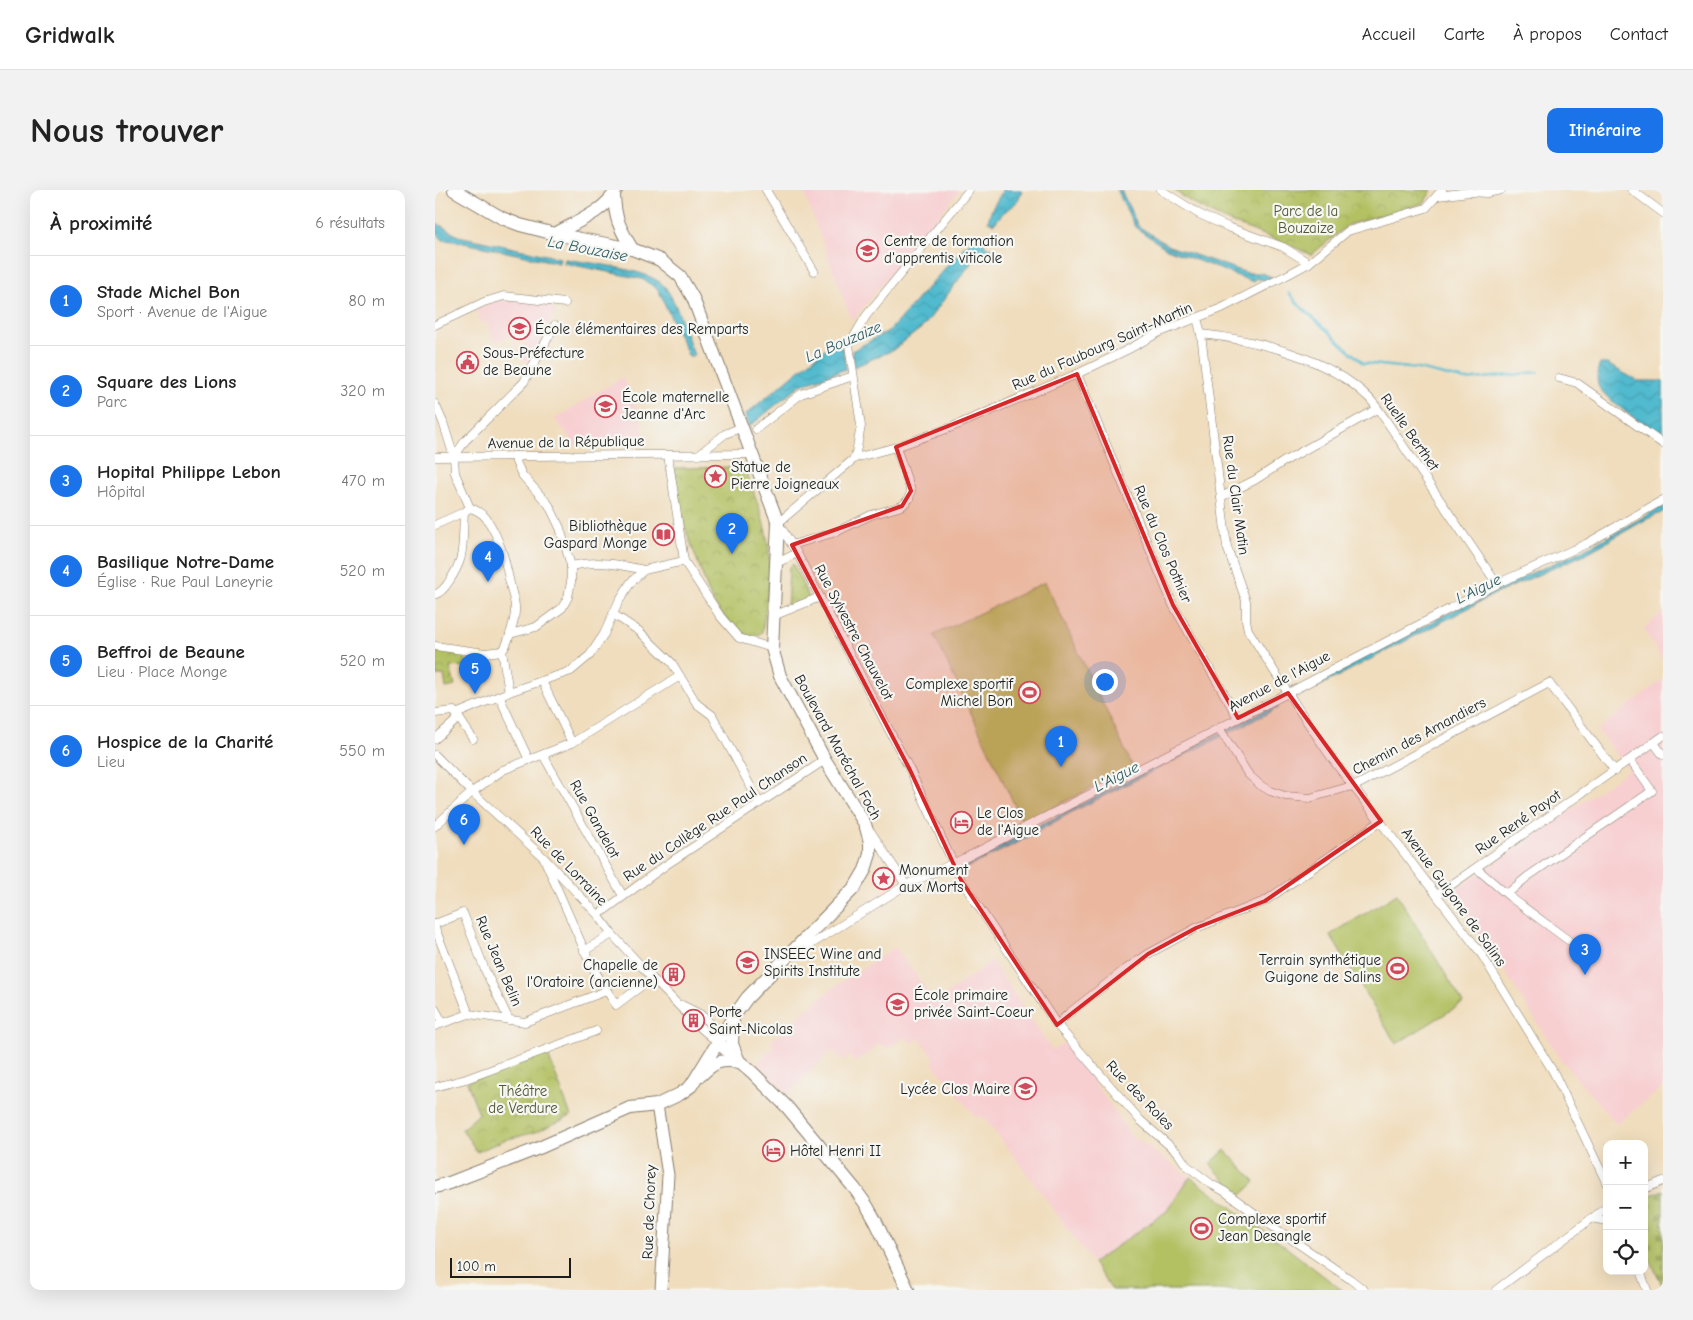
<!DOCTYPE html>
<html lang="fr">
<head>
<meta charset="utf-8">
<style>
  body { margin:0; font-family:"Comic Neue",sans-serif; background:#f2f2f2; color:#222 }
  .controls { position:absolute; right:15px; bottom:15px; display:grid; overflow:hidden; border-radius:10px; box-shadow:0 5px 20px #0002 }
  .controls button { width:45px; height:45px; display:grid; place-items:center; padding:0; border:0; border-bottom:1px solid #e0e0e0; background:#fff; color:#222; font:25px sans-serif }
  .scale { position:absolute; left:15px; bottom:12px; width:121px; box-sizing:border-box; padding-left:5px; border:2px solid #1c1c1c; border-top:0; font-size:14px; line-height:18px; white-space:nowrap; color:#1c1c1c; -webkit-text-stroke:4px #f6f6f2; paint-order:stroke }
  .you { position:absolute; left:669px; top:491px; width:18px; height:18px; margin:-12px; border:4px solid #fff; border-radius:50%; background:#1a73e8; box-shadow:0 0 0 8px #1a73e833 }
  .badge { display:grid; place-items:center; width:32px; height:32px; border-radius:50%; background:#1a73e8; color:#fff; font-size:16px; font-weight:700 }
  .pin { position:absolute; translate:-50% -41px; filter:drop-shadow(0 1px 2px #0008) }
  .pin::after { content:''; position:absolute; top:26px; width:18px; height:15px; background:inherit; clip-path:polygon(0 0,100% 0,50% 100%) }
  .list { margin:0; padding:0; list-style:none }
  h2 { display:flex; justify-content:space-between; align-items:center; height:65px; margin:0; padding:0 20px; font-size:21px }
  h2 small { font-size:16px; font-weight:400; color:#767676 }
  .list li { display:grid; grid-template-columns:32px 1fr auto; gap:15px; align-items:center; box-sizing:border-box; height:90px; padding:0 20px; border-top:1px solid #e0e0e0 }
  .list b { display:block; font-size:19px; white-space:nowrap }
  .list p { margin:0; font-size:16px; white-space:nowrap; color:#767676 }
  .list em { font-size:16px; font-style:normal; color:#767676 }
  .icon { flex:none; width:28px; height:28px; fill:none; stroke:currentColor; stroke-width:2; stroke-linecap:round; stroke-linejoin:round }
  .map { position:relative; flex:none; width:1228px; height:1100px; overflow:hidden; border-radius:10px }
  header { display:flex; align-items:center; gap:30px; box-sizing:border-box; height:70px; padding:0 25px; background:#fff; border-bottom:1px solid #e0e0e0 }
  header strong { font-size:24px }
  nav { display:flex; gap:28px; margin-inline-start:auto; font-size:18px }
  .intro { display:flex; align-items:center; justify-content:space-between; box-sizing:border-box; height:120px; padding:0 30px }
  h1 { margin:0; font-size:35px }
  .button { padding:12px 22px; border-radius:10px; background:#1a73e8; color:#fff; font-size:18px; font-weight:700 }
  main { display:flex; gap:30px; padding:0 30px }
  aside { flex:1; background:#fff; border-radius:10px; box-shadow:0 5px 20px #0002 }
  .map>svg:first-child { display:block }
  .built { fill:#f7cfd1 }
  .cemetery { fill:url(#cemetery-stones); stroke:#686e40 }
  .park { fill:url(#park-crowns); stroke:#686e40 }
  .garden { fill:#b3c163; stroke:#686e40 }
  .water { fill:url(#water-waves); stroke:#366b75 }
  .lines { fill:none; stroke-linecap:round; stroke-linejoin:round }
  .stream { stroke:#51bace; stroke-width:2.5 }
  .street-casing { stroke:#867c6c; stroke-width:9 }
  .secondary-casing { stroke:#867c6c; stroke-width:13 }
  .primary-casing { stroke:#867c6c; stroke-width:14 }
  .street { stroke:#fff; stroke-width:8 }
  .secondary { stroke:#fff; stroke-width:11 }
  .primary { stroke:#fff; stroke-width:12 }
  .marked { fill:#d62828; fill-opacity:0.2; stroke:#d62828; stroke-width:4; stroke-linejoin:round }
  .labels { text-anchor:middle; stroke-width:4.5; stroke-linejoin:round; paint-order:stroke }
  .park-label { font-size:15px; fill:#515635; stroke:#f6f6f2 }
  .poi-label { font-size:15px; fill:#1c1c1c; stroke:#f6f6f2; text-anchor:start }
  .street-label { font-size:15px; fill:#1c1c1c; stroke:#f6f6f2 }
  .water-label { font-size:16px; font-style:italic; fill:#315b63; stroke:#f6f6f2 }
</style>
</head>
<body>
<header>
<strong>Gridwalk</strong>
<nav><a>Accueil</a><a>Carte</a><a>À propos</a><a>Contact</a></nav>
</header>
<div class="intro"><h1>Nous trouver</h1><a class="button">Itinéraire</a></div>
<main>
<aside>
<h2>À proximité<small>6 résultats</small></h2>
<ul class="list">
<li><span class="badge">1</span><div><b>Stade Michel Bon</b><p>Sport · Avenue de l'Aigue</p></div><em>80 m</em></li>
<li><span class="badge">2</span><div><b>Square des Lions</b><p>Parc</p></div><em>320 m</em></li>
<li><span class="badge">3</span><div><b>Hopital Philippe Lebon</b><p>Hôpital</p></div><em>470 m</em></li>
<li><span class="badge">4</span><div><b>Basilique Notre-Dame</b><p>Église · Rue Paul Laneyrie</p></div><em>520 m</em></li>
<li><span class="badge">5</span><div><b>Beffroi de Beaune</b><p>Lieu · Place Monge</p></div><em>520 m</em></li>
<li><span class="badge">6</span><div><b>Hospice de la Charité</b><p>Lieu</p></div><em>550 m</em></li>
</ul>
</aside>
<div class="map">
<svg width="1228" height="1100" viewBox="0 0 1228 1100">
  <defs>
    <pattern id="cemetery-stones" width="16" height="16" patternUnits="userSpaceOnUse" patternTransform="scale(1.25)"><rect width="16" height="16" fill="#b3c163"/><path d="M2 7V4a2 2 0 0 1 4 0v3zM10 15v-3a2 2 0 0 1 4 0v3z" fill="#99a555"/></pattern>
    <pattern id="park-crowns" width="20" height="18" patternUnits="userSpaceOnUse" patternTransform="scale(1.25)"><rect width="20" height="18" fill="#b3c163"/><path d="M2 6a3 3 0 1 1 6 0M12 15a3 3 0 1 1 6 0" fill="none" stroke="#99a555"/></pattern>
    <pattern id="water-waves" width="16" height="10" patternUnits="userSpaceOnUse" patternTransform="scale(1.25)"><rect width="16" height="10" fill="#51bace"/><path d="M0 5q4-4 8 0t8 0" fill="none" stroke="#469fb0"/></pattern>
  </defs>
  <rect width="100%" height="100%" fill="#f6f6f2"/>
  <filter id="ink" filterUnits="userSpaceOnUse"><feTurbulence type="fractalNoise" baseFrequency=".02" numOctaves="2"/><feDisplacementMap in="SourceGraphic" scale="10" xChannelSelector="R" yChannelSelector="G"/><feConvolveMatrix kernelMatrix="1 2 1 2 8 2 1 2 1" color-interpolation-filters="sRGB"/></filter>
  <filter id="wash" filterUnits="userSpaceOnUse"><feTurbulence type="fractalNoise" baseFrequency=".0096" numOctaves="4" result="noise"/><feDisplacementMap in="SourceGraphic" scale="20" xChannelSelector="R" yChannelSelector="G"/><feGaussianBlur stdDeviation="1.12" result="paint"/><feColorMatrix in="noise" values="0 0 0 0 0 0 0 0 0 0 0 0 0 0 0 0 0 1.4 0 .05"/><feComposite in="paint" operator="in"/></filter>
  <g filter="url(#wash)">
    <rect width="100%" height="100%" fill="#f0ddbd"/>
    <g class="built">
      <polygon points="368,0 525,0 417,131"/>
      <polygon points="67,110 92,111 111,115 121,120 96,173 87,170 92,151 84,147 82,143 60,152 52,132 46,134 40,120 58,112"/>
      <polygon points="188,187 206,229 211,253 140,254 120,229"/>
      <polygon points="1228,422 1228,471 1209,439"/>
      <polygon points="1228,489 1228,897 1181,934 1125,868 1018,701 1194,580 1162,540"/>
      <polygon points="460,757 501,812 557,771 617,860 631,852 699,950 702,949 755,987 732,1021 658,1073 576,962 546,925 542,928 497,873 500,869 484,848 476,854 470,847 451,859 445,853 421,873 415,866 409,871 397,860 353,904 322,874 339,857 335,852 379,814 401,796"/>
    </g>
    <polygon class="cemetery" points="1228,1000 1228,1097 1209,1057 1209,1008"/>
    <g class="park">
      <path d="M739,0H997L989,13L913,35L876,65C829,41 782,34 739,0Z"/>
      <path d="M307,277L310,279C319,303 329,327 333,353C337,383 332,412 327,442L319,448L302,440L296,435L277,411L245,324L239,281L241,278Z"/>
      <polygon points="358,374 375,410 352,419 354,378"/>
      <polygon points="0,462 29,464 32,476 15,477 20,496 11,498 9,485 0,485"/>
      <polygon points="112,862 136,926 101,942 69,950 42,962 27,939 44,924 32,892"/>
    </g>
    <g class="garden">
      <polygon points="610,392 698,577 588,633 499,445"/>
      <polygon points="962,704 1028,813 961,854 895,745"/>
      <polygon points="790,960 820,992 805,1006 775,974"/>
      <polygon points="755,987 848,1055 907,1100 677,1100 658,1073 732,1021"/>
    </g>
    <g class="water">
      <polygon points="568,0 587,0 583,11 568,23 559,34 553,31 557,19"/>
      <polygon points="682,0 686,0 703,36 734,56 812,83 826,83 837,87 831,91 821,88 819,92 732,59 700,37"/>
      <polygon points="0,32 23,46 125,68 124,73 20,51 8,50 0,41"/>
      <polygon points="543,47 549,51 548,53 552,57 559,58 560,60 545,61 489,136 458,160 419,177 417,161 455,140 528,58"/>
      <path d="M130,69C153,73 216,79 230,97C244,116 250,143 259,165L254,167L223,99L207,89L129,73Z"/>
      <polygon points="402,149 408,159 411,179 365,195 314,237 310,225"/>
      <path d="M1165,174H1172L1203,191H1228V248C1212,237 1173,212 1164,197C1161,191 1162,180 1165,174Z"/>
      <polygon points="1228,316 1228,322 1210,330 1152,363 1060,404 867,505 864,501 1056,401 1149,360"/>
      <polygon points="841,514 843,518 637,622 582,653 531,678 529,674"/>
    </g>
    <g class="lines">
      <polyline class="stream" points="854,103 865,116 928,173 983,179 1031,190 1103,182"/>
    </g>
  </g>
  <g filter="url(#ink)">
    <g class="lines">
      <defs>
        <g id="street">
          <polyline points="331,0 379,81"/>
          <polyline points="726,0 764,24 793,37 848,57 874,73"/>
          <polyline points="1197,0 1228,23"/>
          <polyline points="1003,6 1034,2 1052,3 1066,0"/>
          <polyline points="762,128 766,144 792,357 811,411 811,430 813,440 862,517 898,570 1045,762 1119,883 1172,994"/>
          <polyline points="0,135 49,112 69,106 130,113"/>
          <path d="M766,144C821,150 893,167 934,208C940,214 945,222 950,229L1062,394"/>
          <polyline points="642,184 738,415 803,528"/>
          <polyline points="1124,188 1142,193 1228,254"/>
          <polyline points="0,214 8,232 19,267 20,283 35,318"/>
          <polyline points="321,239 366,204 418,186"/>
          <polyline points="233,265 249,371 285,426 304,448 337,458"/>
          <polyline points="263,265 290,244 307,237"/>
          <polyline points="0,267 317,264"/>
          <polyline points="19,267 30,251 89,192 120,135"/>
          <polyline points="420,268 426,236 414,155 431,126 534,0"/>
          <polyline points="786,307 820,290 848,272 942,219"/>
          <path d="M35,318C42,320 47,323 51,328C66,349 71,374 76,398C77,404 80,411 80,417C81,426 73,456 67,461"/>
          <polyline points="0,335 29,322"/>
          <polyline points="357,355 401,342 436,325 467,316 474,309 476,301 461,257"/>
          <polyline points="342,373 362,363"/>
          <path d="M136,376C162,370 183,374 209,380"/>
          <path d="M1,404C10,402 22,379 25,370C29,359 28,335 29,322L35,318"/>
          <polyline points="178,424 204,441 237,473 262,514 277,525 324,612"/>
          <polyline points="338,426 385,407"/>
          <polyline points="75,444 101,437 127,418 133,407 136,392 136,376 125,338 114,315 87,285 81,272 80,266"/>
          <polyline points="0,456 50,463 67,461"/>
          <polyline points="67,461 74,502"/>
          <polyline points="107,491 137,553"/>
          <polyline points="64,506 94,570"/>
          <polyline points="0,523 19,521 24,528 0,549"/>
          <polyline points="21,524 74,502 136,481 155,465 169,444 184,411 196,392 209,380 249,371"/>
          <polyline points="24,528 38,549"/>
          <polyline points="784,538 813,584 825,595 835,601 850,606 875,608 924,594 1114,493 1180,581"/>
          <polyline points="1219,553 1228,565"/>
          <polyline points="0,565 37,602 108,667 163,725 177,744 217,788 257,829"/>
          <polyline points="108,565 188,706"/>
          <polyline points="0,636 37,602 68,580 137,553 245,486"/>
          <polyline points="436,642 471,695"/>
          <polyline points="110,671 156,775 181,815 217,788"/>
          <polyline points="1041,678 1075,707 1133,750"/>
          <polyline points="1072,704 1092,687 1217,601 1195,570"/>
          <polyline points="1002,705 1228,546"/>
          <polyline points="163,725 231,675 390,570"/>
          <polyline points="0,734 28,723 50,780 74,830"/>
          <polyline points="0,738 34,824"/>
          <polyline points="361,759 370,758 471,695 530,668 853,503 1068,391 1151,354 1228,310"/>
          <polyline points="149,761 177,744"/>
          <polyline points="247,815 265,824 288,844"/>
          <polyline points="0,819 8,833"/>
          <polyline points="259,832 282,852"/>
          <polyline points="622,835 633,824 688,781 713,764 761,738 830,711 946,631"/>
          <polyline points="0,836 34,824 90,832 171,801"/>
          <polyline points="0,897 31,889 161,841"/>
          <polyline points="1209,999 1228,991"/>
          <polyline points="1156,1028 1172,1031"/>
          <polyline points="1205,1081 1212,1100"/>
          <polyline points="929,1100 915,1089 837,1036 789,1001 776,994 751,975 743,963 705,930 622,835 526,690 475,580 362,363 343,333 420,268 461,257 517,237 642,184 692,160 723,143 787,118 854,84 874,73 913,41 991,18 1007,0"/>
          <polyline points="1061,1100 1172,1017"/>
        </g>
        <polyline id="secondary" points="222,915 233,985 226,1100"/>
        <g id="primary">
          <path d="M179,5C180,30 185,38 197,59"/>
          <path d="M120,44C139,33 171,21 181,0"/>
          <polyline points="298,831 297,854 303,869"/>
          <polyline points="282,852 318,883 352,917 420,999 432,1016 441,1032 473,1100"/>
          <path d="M266,885C280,872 285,869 304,872"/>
          <polyline points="0,997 14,993 104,958 195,918 222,915 245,904 256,896 299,826 312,808 420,697 430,680 435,664 435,652 430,634 390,570 345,486 337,458 343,333 258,108 245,86 225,70 197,59 120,44 85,35 67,28 19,0"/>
        </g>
      </defs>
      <use href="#street" class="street-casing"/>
      <use href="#secondary" class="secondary-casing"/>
      <use href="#primary" class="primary-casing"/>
      <use href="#street" class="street"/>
      <use href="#secondary" class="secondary"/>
      <use href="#primary" class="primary"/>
    </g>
  </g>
  <path class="marked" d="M642,184L738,415L803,528L853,503L946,631L830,711L761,738L713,764L622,835L526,690L475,580L357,355L467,316L476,301L461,257Z"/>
  <defs>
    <symbol id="university-ring" viewBox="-11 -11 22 22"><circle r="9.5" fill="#f6f6f2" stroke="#d1495b" stroke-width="1.5"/><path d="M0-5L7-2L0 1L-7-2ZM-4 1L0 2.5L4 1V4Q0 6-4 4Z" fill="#d1495b"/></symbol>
    <symbol id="school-ring" viewBox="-11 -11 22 22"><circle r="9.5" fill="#f6f6f2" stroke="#d1495b" stroke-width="1.5"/><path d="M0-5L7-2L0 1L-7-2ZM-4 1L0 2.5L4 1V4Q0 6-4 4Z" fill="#d1495b"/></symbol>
    <symbol id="civic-ring" viewBox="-11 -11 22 22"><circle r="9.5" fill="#f6f6f2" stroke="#d1495b" stroke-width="1.5"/><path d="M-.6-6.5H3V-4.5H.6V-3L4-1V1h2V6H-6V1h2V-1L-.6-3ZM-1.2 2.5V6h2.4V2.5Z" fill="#d1495b"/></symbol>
    <symbol id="sight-ring" viewBox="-11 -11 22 22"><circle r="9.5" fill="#f6f6f2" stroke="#d1495b" stroke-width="1.5"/><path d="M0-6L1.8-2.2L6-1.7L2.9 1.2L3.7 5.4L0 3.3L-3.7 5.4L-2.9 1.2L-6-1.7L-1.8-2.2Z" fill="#d1495b"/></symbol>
    <symbol id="library-ring" viewBox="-11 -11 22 22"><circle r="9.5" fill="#f6f6f2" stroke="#d1495b" stroke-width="1.5"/><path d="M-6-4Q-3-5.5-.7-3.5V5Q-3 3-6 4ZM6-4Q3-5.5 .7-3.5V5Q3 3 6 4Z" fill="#d1495b"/></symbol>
    <symbol id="stadium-ring" viewBox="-11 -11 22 22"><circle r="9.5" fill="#f6f6f2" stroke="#d1495b" stroke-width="1.5"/><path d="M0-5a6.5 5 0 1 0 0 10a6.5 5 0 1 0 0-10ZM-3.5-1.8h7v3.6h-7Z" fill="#d1495b"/></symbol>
    <symbol id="hotel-ring" viewBox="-11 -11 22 22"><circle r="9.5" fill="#f6f6f2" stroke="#d1495b" stroke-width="1.5"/><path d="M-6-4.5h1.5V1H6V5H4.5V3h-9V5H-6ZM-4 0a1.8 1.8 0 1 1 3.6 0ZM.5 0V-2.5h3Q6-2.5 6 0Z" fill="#d1495b"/></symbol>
    <symbol id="building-ring" viewBox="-11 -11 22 22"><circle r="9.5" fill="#f6f6f2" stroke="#d1495b" stroke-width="1.5"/><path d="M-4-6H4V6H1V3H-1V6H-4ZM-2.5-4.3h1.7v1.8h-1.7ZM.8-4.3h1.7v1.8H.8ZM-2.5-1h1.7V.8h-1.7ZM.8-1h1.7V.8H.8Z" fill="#d1495b"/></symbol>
  </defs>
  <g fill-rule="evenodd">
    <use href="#university-ring" x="420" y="48" width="25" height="25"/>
    <use href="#school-ring" x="72" y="126" width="25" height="25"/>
    <use href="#civic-ring" x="20" y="160" width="25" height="25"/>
    <use href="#school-ring" x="158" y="204" width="25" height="25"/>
    <use href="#sight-ring" x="268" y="274" width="25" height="25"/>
    <use href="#library-ring" x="216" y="332" width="25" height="25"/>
    <use href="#stadium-ring" x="582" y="490" width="25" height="25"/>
    <use href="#hotel-ring" x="514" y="620" width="25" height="25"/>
    <use href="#sight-ring" x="436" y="676" width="25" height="25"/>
    <use href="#university-ring" x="300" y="760" width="25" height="25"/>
    <use href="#stadium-ring" x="950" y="766" width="25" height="25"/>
    <use href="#building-ring" x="226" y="772" width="25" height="25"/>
    <use href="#school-ring" x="450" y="802" width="25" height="25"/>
    <use href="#building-ring" x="246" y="818" width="25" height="25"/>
    <use href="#school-ring" x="578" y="886" width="25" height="25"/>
    <use href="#hotel-ring" x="326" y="948" width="25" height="25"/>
    <use href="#stadium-ring" x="754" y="1026" width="25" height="25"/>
  </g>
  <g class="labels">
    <g class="park-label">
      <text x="871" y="26">Parc de la<tspan x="871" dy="17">Bouzaize</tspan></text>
      <text x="88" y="906">Théâtre<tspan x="88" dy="17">de Verdure</tspan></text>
    </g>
    <g class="poi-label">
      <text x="449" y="56">Centre de formation<tspan x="449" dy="17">d'apprentis viticole</tspan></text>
      <text x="100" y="144">École élémentaires des Remparts</text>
      <text x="48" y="168">Sous-Préfecture<tspan x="48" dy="17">de Beaune</tspan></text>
      <text x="187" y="212">École maternelle<tspan x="187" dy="17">Jeanne d'Arc</tspan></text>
      <text x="296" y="282">Statue de<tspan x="296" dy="17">Pierre Joigneaux</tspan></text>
      <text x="212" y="341" text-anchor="end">Bibliothèque<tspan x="212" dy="17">Gaspard Monge</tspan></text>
      <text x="578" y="499" text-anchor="end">Complexe sportif<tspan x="578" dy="17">Michel Bon</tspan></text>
      <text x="542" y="628">Le Clos<tspan x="542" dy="17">de l'Aigue</tspan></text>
      <text x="464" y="685">Monument<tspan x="464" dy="17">aux Morts</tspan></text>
      <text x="329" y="769">INSEEC Wine and<tspan x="329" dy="17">Spirits Institute</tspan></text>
      <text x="946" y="775" text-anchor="end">Terrain synthétique<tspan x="946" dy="17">Guigone de Salins</tspan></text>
      <text x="223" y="780" text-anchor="end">Chapelle de<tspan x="223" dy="17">l'Oratoire (ancienne)</tspan></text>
      <text x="479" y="810">École primaire<tspan x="479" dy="17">privée Saint-Coeur</tspan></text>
      <text x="274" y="827">Porte<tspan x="274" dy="17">Saint-Nicolas</tspan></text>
      <text x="575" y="904" text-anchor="end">Lycée Clos Maire</text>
      <text x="355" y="966">Hôtel Henri II</text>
      <text x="783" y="1034">Complexe sportif<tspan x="783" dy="17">Jean Desangle</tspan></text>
    </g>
    <g class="street-label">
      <text transform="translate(667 156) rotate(-24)" y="5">Rue du Faubourg Saint-Martin</text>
      <text transform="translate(975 242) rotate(55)" y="5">Ruelle Berthet</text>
      <text transform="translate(131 252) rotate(-1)" y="5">Avenue de la République</text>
      <text transform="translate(801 305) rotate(82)" y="5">Rue du Clair Matin</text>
      <text transform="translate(728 354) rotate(67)" y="5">Rue du Clos Pothier</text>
      <text transform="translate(419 442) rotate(62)" y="5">Rue Sylvestre Chauvelot</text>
      <text transform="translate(844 491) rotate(-28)" y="5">Avenue de l'Aigue</text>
      <text transform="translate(984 546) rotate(-28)" y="5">Chemin des Amandiers</text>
      <text transform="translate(403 557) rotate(61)" y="5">Boulevard Maréchal Foch</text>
      <text transform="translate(280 627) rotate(-34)" y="5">Rue du Collège Rue Paul Chanson</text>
      <text transform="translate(160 629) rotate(61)" y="5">Rue Gandelot</text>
      <text transform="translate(1083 632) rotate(-35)" y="5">Rue René Payot</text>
      <text transform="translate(134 676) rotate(46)" y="5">Rue de Lorraine</text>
      <text transform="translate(1019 707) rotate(54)" y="5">Avenue Guigone de Salins</text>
      <text transform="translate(64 771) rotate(67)" y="5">Rue Jean Belin</text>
      <text transform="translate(705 905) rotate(46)" y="5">Rue des Roles</text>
      <text transform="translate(214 1022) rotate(-88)" y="5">Rue de Chorey</text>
    </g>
    <g class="water-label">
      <text transform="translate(153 58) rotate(11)" y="6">La Bouzaise</text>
      <text transform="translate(408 151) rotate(-23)" y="6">La Bouzaize</text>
      <text transform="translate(1043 398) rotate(-26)" y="6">L'Aigue</text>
      <text transform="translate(681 586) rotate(-27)" y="6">L'Aigue</text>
    </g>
  </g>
</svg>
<div class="controls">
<button>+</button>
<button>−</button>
<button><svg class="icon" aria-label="locate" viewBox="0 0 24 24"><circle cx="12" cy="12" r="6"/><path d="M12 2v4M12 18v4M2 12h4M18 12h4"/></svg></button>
</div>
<div class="scale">100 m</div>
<div class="you"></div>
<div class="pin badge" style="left:626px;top:577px">1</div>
<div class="pin badge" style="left:297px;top:364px">2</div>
<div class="pin badge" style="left:1150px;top:785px">3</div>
<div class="pin badge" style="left:53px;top:392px">4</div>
<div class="pin badge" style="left:40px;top:504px">5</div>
<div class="pin badge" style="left:29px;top:655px">6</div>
</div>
</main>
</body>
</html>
